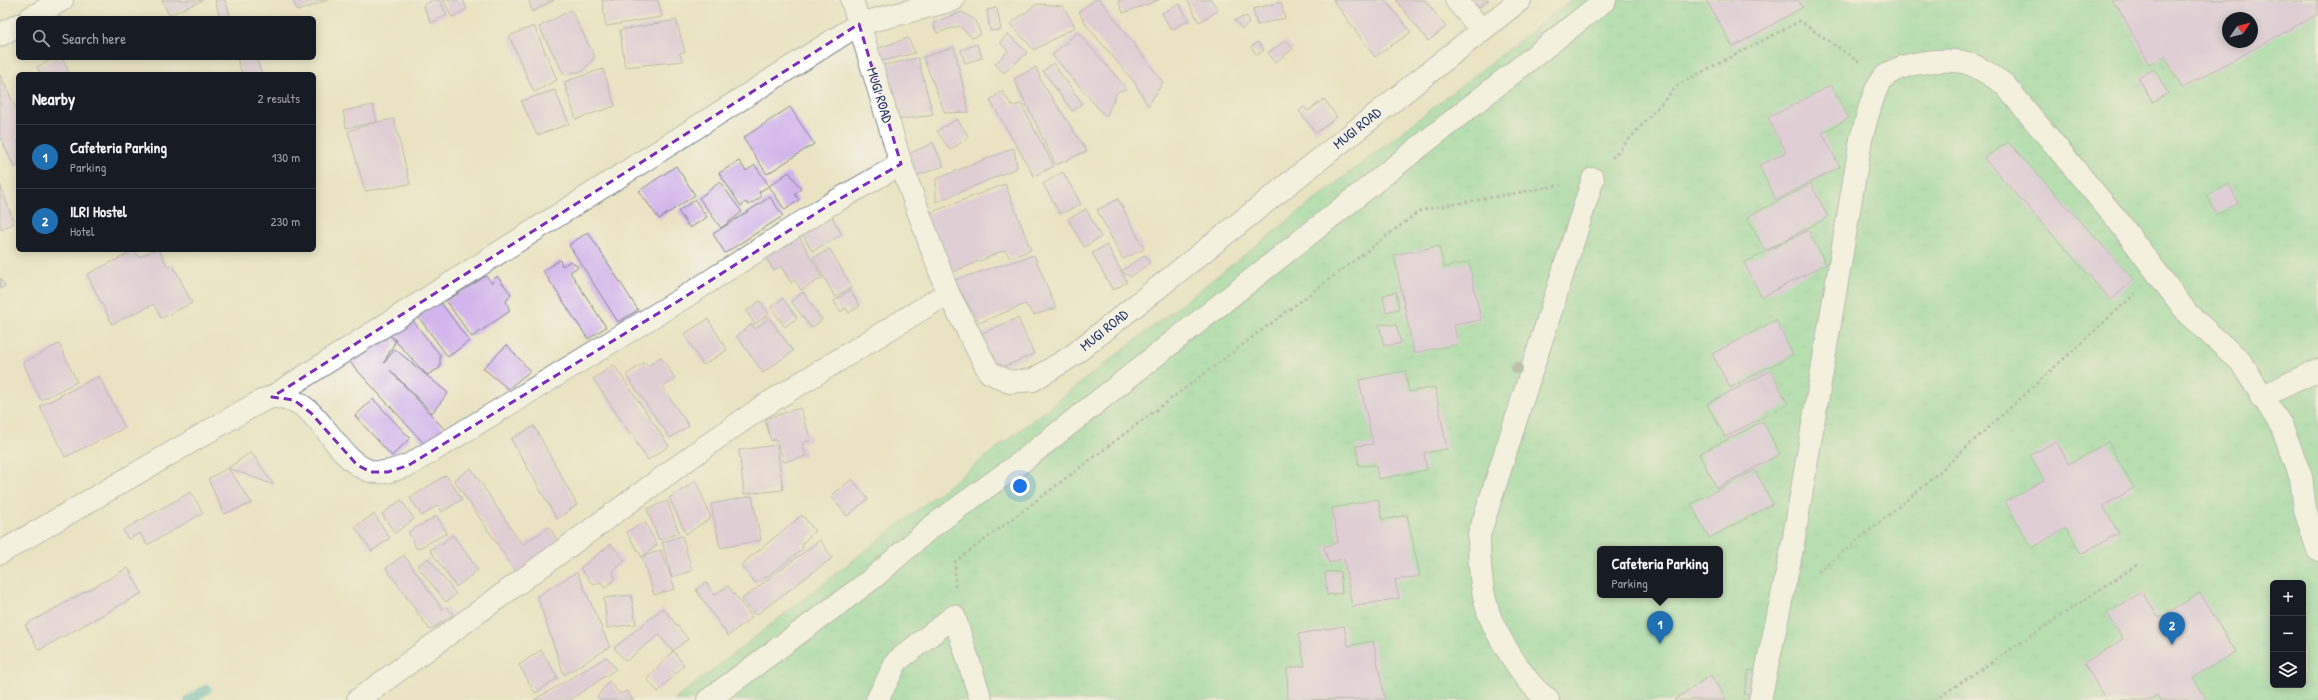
<!DOCTYPE html>
<html lang="en">
<head>
<meta charset="utf-8">
<style>
  body { margin:0; font-family:"Patrick Hand",sans-serif; background:#242831; color:#f1f3f6 }
  .controls { position:absolute; right:12px; bottom:12px; display:grid; overflow:hidden; border-radius:6px; box-shadow:0 2px 10px #0003 }
  .controls button { width:36px; height:36px; display:grid; place-items:center; padding:0; border:0; border-bottom:1px solid #363941; background:#171b24; color:#f1f3f6; font:20px sans-serif }
  .compass { position:absolute; left:2222px; top:12px; width:36px; height:36px; border-radius:50%; background:#171b24; box-shadow:0 2px 10px #0003; rotate:55deg }
  .you { position:absolute; left:1020px; top:486px; width:14px; height:14px; margin:-10px; border:3px solid #fff; border-radius:50%; background:#1a73e8; box-shadow:0 0 0 6px #1a73e833 }
  .badge { display:grid; place-items:center; width:26px; height:26px; border-radius:50%; background:#1f6fb2; color:#fff; font-size:13px; font-weight:700 }
  .pin { position:absolute; translate:-50% -33px; filter:drop-shadow(0 1px 2px #0008) }
  .pin::after { content:''; position:absolute; top:21px; width:14px; height:12px; background:inherit; clip-path:polygon(0 0,100% 0,50% 100%) }
  .popup { position:absolute; left:1597px; top:546px; width:126px; height:52px; box-sizing:border-box; display:grid; place-content:center; border-radius:6px; background:#171b24; filter:drop-shadow(0 1px 3px #0005); font-size:13px; white-space:nowrap; color:#9ea1a6 }
  .popup b { font-size:15px; color:#f1f3f6 }
  .popup::after { content:''; position:absolute; left:50%; top:100%; margin-left:-8px; border:8px solid transparent; border-top-color:#171b24 }
  .list { margin:0; padding:0; list-style:none }
  h2 { display:flex; justify-content:space-between; align-items:center; height:52px; margin:0; padding:0 16px; font-size:17px }
  h2 small { font-size:13px; font-weight:400; color:#9ea1a6 }
  .list li { display:grid; grid-template-columns:26px 1fr auto; gap:12px; align-items:center; box-sizing:border-box; height:64px; padding:0 16px; border-top:1px solid #363941 }
  .list b { display:block; font-size:15px; white-space:nowrap }
  .list p { margin:0; font-size:13px; white-space:nowrap; color:#9ea1a6 }
  .list em { font-size:13px; font-style:normal; color:#9ea1a6 }
  .icon { flex:none; width:22px; height:22px; fill:none; stroke:currentColor; stroke-width:2; stroke-linecap:round; stroke-linejoin:round }
  .map { position:relative; flex:none; width:2318px; height:700px; overflow:hidden }
  .search { position:absolute; background:#171b24; box-shadow:0 2px 10px #0003; left:16px; top:16px; width:300px; height:44px; display:flex; align-items:center; gap:10px; box-sizing:border-box; padding:0 14px; border-radius:6px; color:#9ea1a6; font-size:15px }
  .panel { position:absolute; background:#171b24; box-shadow:0 2px 10px #0003; left:16px; top:72px; width:300px; height:180px; border-radius:6px }
  .map>svg:first-child { display:block }
  .grass { fill:url(#grass-tufts); stroke:#4c837e; fill-rule:evenodd }
  .lines { fill:none; stroke-linecap:round; stroke-linejoin:round }
  .stream { stroke:#3bacb6; stroke-width:10 }
  .building { fill:#d2b5ec; fill-rule:evenodd }
  .minor-casing { stroke:#828990; stroke-width:24 }
  .path { stroke:#828990; stroke-width:2.5; stroke-dasharray:3 3; stroke-linecap:butt }
  .minor { stroke:#fff; stroke-width:22 }
  .tree { fill:#869794 }
  .marked { fill:none; stroke:#7b2cbf; stroke-width:3; stroke-dasharray:8 5; stroke-linejoin:round }
  .labels { text-anchor:middle; stroke-width:3; stroke-linejoin:round; paint-order:stroke }
  .street-label { font-size:14px; fill:#1b2f5e; stroke:#f7f3e8 }
</style>
</head>
<body>
<div class="map">
<svg width="2318" height="700" viewBox="0 0 2318 700">
  <defs>
    <pattern id="grass-tufts" width="24" height="20" patternUnits="userSpaceOnUse"><rect width="24" height="20" fill="#7dd79d"/><path d="M3 7l-1-3M5 7V3M7 7l1-3M15 17l-1-3M17 17v-4M19 17l1-3" fill="none" stroke="#6bb98a"/></pattern>
  </defs>
  <rect width="100%" height="100%" fill="#f7f3e8"/>
  <filter id="ink" filterUnits="userSpaceOnUse"><feTurbulence type="fractalNoise" baseFrequency=".025" numOctaves="2"/><feDisplacementMap in="SourceGraphic" scale="8" xChannelSelector="R" yChannelSelector="G"/><feConvolveMatrix kernelMatrix="1 2 1 2 8 2 1 2 1" color-interpolation-filters="sRGB"/></filter>
  <filter id="wash" filterUnits="userSpaceOnUse"><feTurbulence type="fractalNoise" baseFrequency=".012" numOctaves="4" result="noise"/><feDisplacementMap in="SourceGraphic" scale="16" xChannelSelector="R" yChannelSelector="G"/><feGaussianBlur stdDeviation="0.9" result="paint"/><feColorMatrix in="noise" values="0 0 0 0 0 0 0 0 0 0 0 0 0 0 0 0 0 1.4 0 .05"/><feComposite in="paint" operator="in"/></filter>
  <g filter="url(#wash)">
    <rect width="100%" height="100%" fill="#eae3c3"/>
    <path class="grass" d="M1571,0H2318V700H674ZM2228,18H2252V42H2228ZM1600,549H1720V595H1600ZM2273,583H2303V685H2273Z"/>
    <g class="lines">
      <polyline class="stream" points="189,700 207,689"/>
    </g>
    <g id="blocks">
      <g class="building">
        <polygon points="162,0 203,0 169,15"/>
        <polygon points="215,0 225,0 230,15 220,18"/>
        <polygon points="293,0 328,0 297,11"/>
        <polygon points="433,0 439,0 447,15 431,23 423,5"/>
        <polygon points="443,0 463,0 467,9 452,17"/>
        <polygon points="529,0 554,0 532,12"/>
        <polygon points="602,0 658,0 662,17 606,26"/>
        <polygon points="1094,0 1100,0 1163,82 1148,106 1135,83 1087,26 1079,12"/>
        <polygon points="1118,0 1159,0 1123,13"/>
        <polygon points="1187,0 1212,0 1218,11 1199,22"/>
        <polygon points="1333,0 1385,0 1411,32 1375,57"/>
        <polygon points="1396,0 1425,0 1446,27 1428,41"/>
        <polygon points="1472,0 1489,0 1478,8"/>
        <polygon points="1706,0 1798,0 1803,7 1733,47"/>
        <path d="M2111,0H2318V14L2182,88L2165,56L2149,64L2119,9ZM2228,18H2252V42H2228Z"/>
        <polygon points="1281,2 1285,18 1257,25 1253,9"/>
        <polygon points="1037,4 1063,6 1075,27 1034,50 1010,24"/>
        <polygon points="1180,4 1188,21 1171,30 1162,13"/>
        <polygon points="997,8 1001,30 990,31 987,10"/>
        <polygon points="571,10 595,57 583,71 564,74 539,27"/>
        <polygon points="962,12 974,19 981,34 973,38 959,26 937,33 933,23"/>
        <polygon points="1247,16 1249,23 1242,29 1235,20"/>
        <polygon points="676,20 685,52 679,53 683,61 625,67 620,30"/>
        <polygon points="534,26 557,80 534,92 509,36"/>
        <polygon points="1078,32 1127,89 1117,92 1106,117 1052,55"/>
        <polygon points="1008,34 1027,53 1004,73 995,64 1008,51 1000,42"/>
        <polygon points="908,38 915,53 882,61 876,49"/>
        <polygon points="1286,40 1293,49 1275,62 1268,53"/>
        <polygon points="1258,42 1264,50 1257,55 1251,47"/>
        <polygon points="977,44 982,58 965,63 961,50"/>
        <polygon points="954,47 969,112 945,113 923,57"/>
        <polygon points="55,58 62,58 70,74 40,74 37,67"/>
        <polygon points="237,58 256,58 262,74 242,74"/>
        <polygon points="918,58 933,115 889,121 879,66"/>
        <polygon points="1053,63 1082,103 1072,111 1043,71"/>
        <polygon points="1036,67 1041,81 1087,151 1056,165 1014,79"/>
        <polygon points="603,69 615,106 576,119 564,82"/>
        <polygon points="2154,69 2168,93 2153,102 2138,78"/>
        <polygon points="0,75 18,112 18,166 14,167 0,136"/>
        <polygon points="1831,85 1849,118 1822,133 1840,167 1776,200 1759,166 1786,152 1768,118"/>
        <polygon points="555,90 569,124 537,135 521,101"/>
        <polygon points="1002,91 1012,106 1021,104 1054,166 1034,176 990,100"/>
        <polygon points="1324,99 1337,117 1316,133 1299,111 1304,107 1308,111"/>
        <polygon points="373,105 377,122 346,128 343,111"/>
        <polygon points="790,107 814,144 767,174 743,138"/>
        <polygon points="394,119 410,184 365,191 348,131 377,122"/>
        <polygon points="957,119 969,137 950,150 937,131"/>
        <polygon points="2008,142 2134,280 2111,300 1984,158"/>
        <polygon points="933,143 944,166 913,177 904,156"/>
        <polygon points="1014,148 1017,168 936,202 936,179"/>
        <polygon points="739,161 746,171 755,165 769,186 759,192 761,197 749,205 746,202 741,206 719,173"/>
        <polygon points="676,166 695,195 659,219 639,191"/>
        <polygon points="789,172 801,189 795,194 799,200 785,210 769,186"/>
        <polygon points="1063,172 1081,204 1060,214 1043,184"/>
        <polygon points="720,182 742,212 721,228 699,198"/>
        <polygon points="0,184 14,223 0,230"/>
        <polygon points="1005,184 1031,250 1010,258 1005,250 946,275 922,216"/>
        <polygon points="1811,184 1828,217 1765,251 1747,217"/>
        <polygon points="2229,184 2238,203 2216,214 2207,195"/>
        <polygon points="770,197 783,216 725,253 713,234"/>
        <polygon points="1118,199 1144,249 1123,259 1097,210"/>
        <polygon points="695,200 707,217 690,228 678,211"/>
        <polygon points="1086,209 1101,237 1084,247 1068,219"/>
        <polygon points="831,215 842,235 812,251 801,232"/>
        <polygon points="1808,230 1826,264 1762,297 1744,263"/>
        <polygon points="588,232 638,310 618,322 569,245"/>
        <polygon points="798,234 822,278 801,290 795,280 791,283 781,266 773,270 764,254"/>
        <polygon points="1107,245 1127,282 1113,290 1092,253"/>
        <polygon points="1439,246 1444,267 1469,262 1481,320 1454,325 1458,344 1414,353 1394,255"/>
        <polygon points="830,249 852,287 835,297 813,258"/>
        <polygon points="153,250 159,250 168,267 173,265 192,303 161,318 154,304 112,324 87,274 134,251 140,257"/>
        <polygon points="1034,255 1056,308 1034,315 1025,304 979,323 954,280"/>
        <polygon points="1145,255 1150,263 1130,277 1121,271"/>
        <polygon points="560,260 562,266 571,261 578,267 570,272 606,327 588,339 543,271"/>
        <polygon points="486,276 492,283 497,276 511,294 506,301 510,311 472,337 446,301"/>
        <polygon points="0,278 5,286 0,289"/>
        <polygon points="850,290 860,306 849,313 846,308 841,312 834,301"/>
        <polygon points="803,292 822,320 811,328 791,301"/>
        <polygon points="1396,292 1399,309 1386,312 1383,295"/>
        <polygon points="783,298 797,318 785,327 771,307"/>
        <polygon points="439,300 469,341 448,357 417,315"/>
        <polygon points="760,301 769,314 755,324 746,311"/>
        <polygon points="410,317 440,355 440,368 427,375 387,332"/>
        <polygon points="769,318 793,351 763,373 737,336 752,324 755,329"/>
        <polygon points="1018,318 1034,354 994,371 980,334"/>
        <polygon points="708,319 727,350 703,365 684,334"/>
        <polygon points="1776,320 1793,354 1730,388 1712,354"/>
        <polygon points="1379,324 1396,325 1401,343 1384,346"/>
        <polygon points="382,330 396,340 384,363 395,349 448,393 432,413 390,370 447,432 429,449 347,359"/>
        <polygon points="59,344 77,382 41,400 23,363"/>
        <polygon points="507,345 530,371 508,389 483,368"/>
        <polygon points="661,357 675,378 662,387 689,426 670,438 626,375 645,362 648,366"/>
        <polygon points="614,365 669,446 648,460 593,379"/>
        <polygon points="1771,370 1788,404 1725,437 1707,404"/>
        <polygon points="1405,371 1409,392 1435,387 1447,449 1424,453 1427,470 1378,479 1376,465 1359,466 1356,446 1373,444 1359,380"/>
        <polygon points="99,376 125,428 65,457 40,406"/>
        <polygon points="373,399 410,438 392,456 355,416"/>
        <polygon points="800,408 811,440 802,443 806,456 784,462 776,439 771,441 765,419"/>
        <polygon points="1763,421 1780,454 1717,488 1699,454"/>
        <polygon points="534,426 577,505 557,519 511,439"/>
        <polygon points="2056,441 2069,464 2108,442 2134,488 2103,506 2119,533 2081,554 2066,528 2032,548 2005,502 2044,480 2030,456"/>
        <polygon points="777,445 783,490 744,494 739,450"/>
        <polygon points="251,452 274,485 228,468"/>
        <polygon points="228,468 252,503 224,514 208,479"/>
        <polygon points="471,468 522,545 549,527 560,544 517,573 454,480"/>
        <polygon points="1755,470 1773,504 1709,538 1691,504"/>
        <polygon points="446,475 462,499 442,512 438,505 422,516 410,498"/>
        <polygon points="852,479 868,499 847,516 831,496"/>
        <polygon points="696,481 711,518 686,534 669,498"/>
        <polygon points="191,492 203,513 147,545 140,533 128,539 123,530"/>
        <polygon points="752,496 761,540 720,548 711,504"/>
        <polygon points="1378,499 1382,520 1407,515 1420,576 1395,580 1399,598 1352,607 1344,558 1329,563 1324,547 1338,542 1332,508"/>
        <polygon points="401,500 414,519 395,533 382,514"/>
        <polygon points="667,501 679,533 659,540 647,509"/>
        <polygon points="374,514 390,538 372,551 355,527"/>
        <polygon points="802,515 815,531 802,544 803,549 768,576 755,583 741,565"/>
        <polygon points="437,516 447,533 417,549 408,532"/>
        <polygon points="645,522 657,545 642,557 626,532"/>
        <polygon points="453,535 478,570 456,587 430,550 441,543 443,545 444,541"/>
        <polygon points="682,536 692,571 672,577 662,542"/>
        <polygon points="820,540 832,558 756,615 742,599"/>
        <polygon points="611,544 625,561 613,571 615,579 605,588 601,582 593,585 580,568"/>
        <polygon points="661,550 675,589 654,595 642,557"/>
        <polygon points="404,555 443,610 447,607 453,615 430,630 386,568"/>
        <polygon points="428,558 456,594 446,602 417,566"/>
        <polygon points="128,568 142,593 39,650 25,625"/>
        <polygon points="1340,571 1342,593 1327,595 1325,572"/>
        <polygon points="577,572 610,647 564,675 537,596"/>
        <polygon points="706,582 714,595 728,586 752,617 728,636 696,590"/>
        <polygon points="2142,592 2159,618 2200,593 2236,652 2193,677 2207,700 2160,700 2157,695 2149,700 2106,700 2084,663 2123,639 2107,613"/>
        <polygon points="631,595 636,624 607,628 604,598"/>
        <polygon points="663,608 688,639 673,651 659,635 626,661 614,648"/>
        <polygon points="1344,626 1348,646 1373,641 1385,699 1288,700 1287,668 1305,666 1298,634"/>
        <polygon points="541,650 558,678 535,693 519,665"/>
        <polygon points="673,651 684,665 658,692 647,679"/>
        <polygon points="607,657 616,669 570,700 534,700"/>
        <polygon points="1749,670 1760,672 1755,696 1744,694"/>
        <polygon points="1711,675 1726,700 1674,700"/>
        <polygon points="609,681 620,694 627,691 633,700 600,700 597,697"/>
      </g>
    </g>
  </g>
  <g filter="url(#ink)">
    <use href="#blocks" fill-opacity="0" stroke="#828990" stroke-width="1"/>
    <g class="lines">
      <defs>
        <g id="minor">
          <polyline points="852,0 901,164 948,293 989,372 1009,382 1033,380 1072,356 1520,0"/>
          <polyline points="1456,0 1482,30"/>
          <polyline points="30,18 62,0"/>
          <polyline points="0,35 18,25"/>
          <polyline points="272,397 859,24 953,0"/>
          <polyline points="2261,397 2318,370"/>
          <path d="M0,553L247,409C255,405 265,398 273,397C320,395 332,459 370,471C384,475 397,469 409,465L680,300L829,205L901,164"/>
          <path d="M1548,699C1527,687 1494,632 1487,608C1480,584 1479,560 1479,535L1593,179"/>
          <polyline points="358,700 706,446 762,407 948,293"/>
          <polyline points="708,700 872,579 930,528 1020,463 1605,0"/>
          <polyline points="877,700 897,661 954,616 981,700"/>
          <path d="M1760,700L1792,549L1861,139C1865,126 1874,86 1883,78C1899,62 1941,59 1963,62C1977,65 1992,76 2004,84L2119,222L2188,314L2240,361L2282,427L2301,477L2305,510L2318,550"/>
        </g>
      </defs>
      <use href="#minor" class="minor-casing"/>
      <g class="path">
        <polyline points="1612,158 1679,84 1800,21 1859,62"/>
        <polyline points="1818,572 1924,486 2136,293"/>
        <polyline points="955,587 955,562 1421,210 1561,185"/>
        <polyline points="1935,700 2138,564"/>
      </g>
      <use href="#minor" class="minor"/>
    </g>
    <circle class="tree" cx="1517" cy="368" r="6"/>
  </g>
  <path d="M0 0H2318V700H0ZM859,24L901,164L829,205L680,300L409,465L388,472H371L357,465L311,413L294,400L272,397Z" fill="#eae3c3" fill-opacity=".55" fill-rule="evenodd"/>
  <path class="marked" d="M859,24L901,164L829,205L680,300L409,465L388,472H371L357,465L311,413L294,400L272,397Z"/>
  <g class="labels">
    <g class="street-label">
      <text transform="translate(880 95) rotate(73)" y="5">MUGI ROAD</text>
      <text transform="translate(1357 128) rotate(-39)" y="5">MUGI ROAD</text>
      <text transform="translate(1104 330) rotate(-39)" y="5">MUGI ROAD</text>
    </g>
  </g>
</svg>
<div class="controls">
<button>+</button>
<button>−</button>
<button><svg class="icon" aria-label="layers" viewBox="0 0 24 24"><path d="M12 4l9 5-9 5-9-5zM3 14l9 5 9-5"/></svg></button>
</div>
<svg class="compass" viewBox="-18 -18 36 36"><path d="M0-13l5 13h-10z" fill="#e53935"/><path d="M0 13l5-13h-10z" fill="#9ea1a6"/></svg>
<div class="you"></div>
<div class="pin badge" style="left:1660px;top:644px">1</div>
<div class="popup"><b>Cafeteria Parking</b>Parking</div>
<div class="pin badge" style="left:2172px;top:645px">2</div>
<div class="search"><svg class="icon" aria-label="search" viewBox="0 0 24 24"><circle cx="10" cy="10" r="6"/><path d="M15 15l6 6"/></svg>Search here</div>
<section class="panel">
<h2>Nearby<small>2 results</small></h2>
<ul class="list">
<li><span class="badge">1</span><div><b>Cafeteria Parking</b><p>Parking</p></div><em>130 m</em></li>
<li><span class="badge">2</span><div><b>ILRI Hostel</b><p>Hotel</p></div><em>230 m</em></li>
</ul>
</section>
</div>
</body>
</html>
